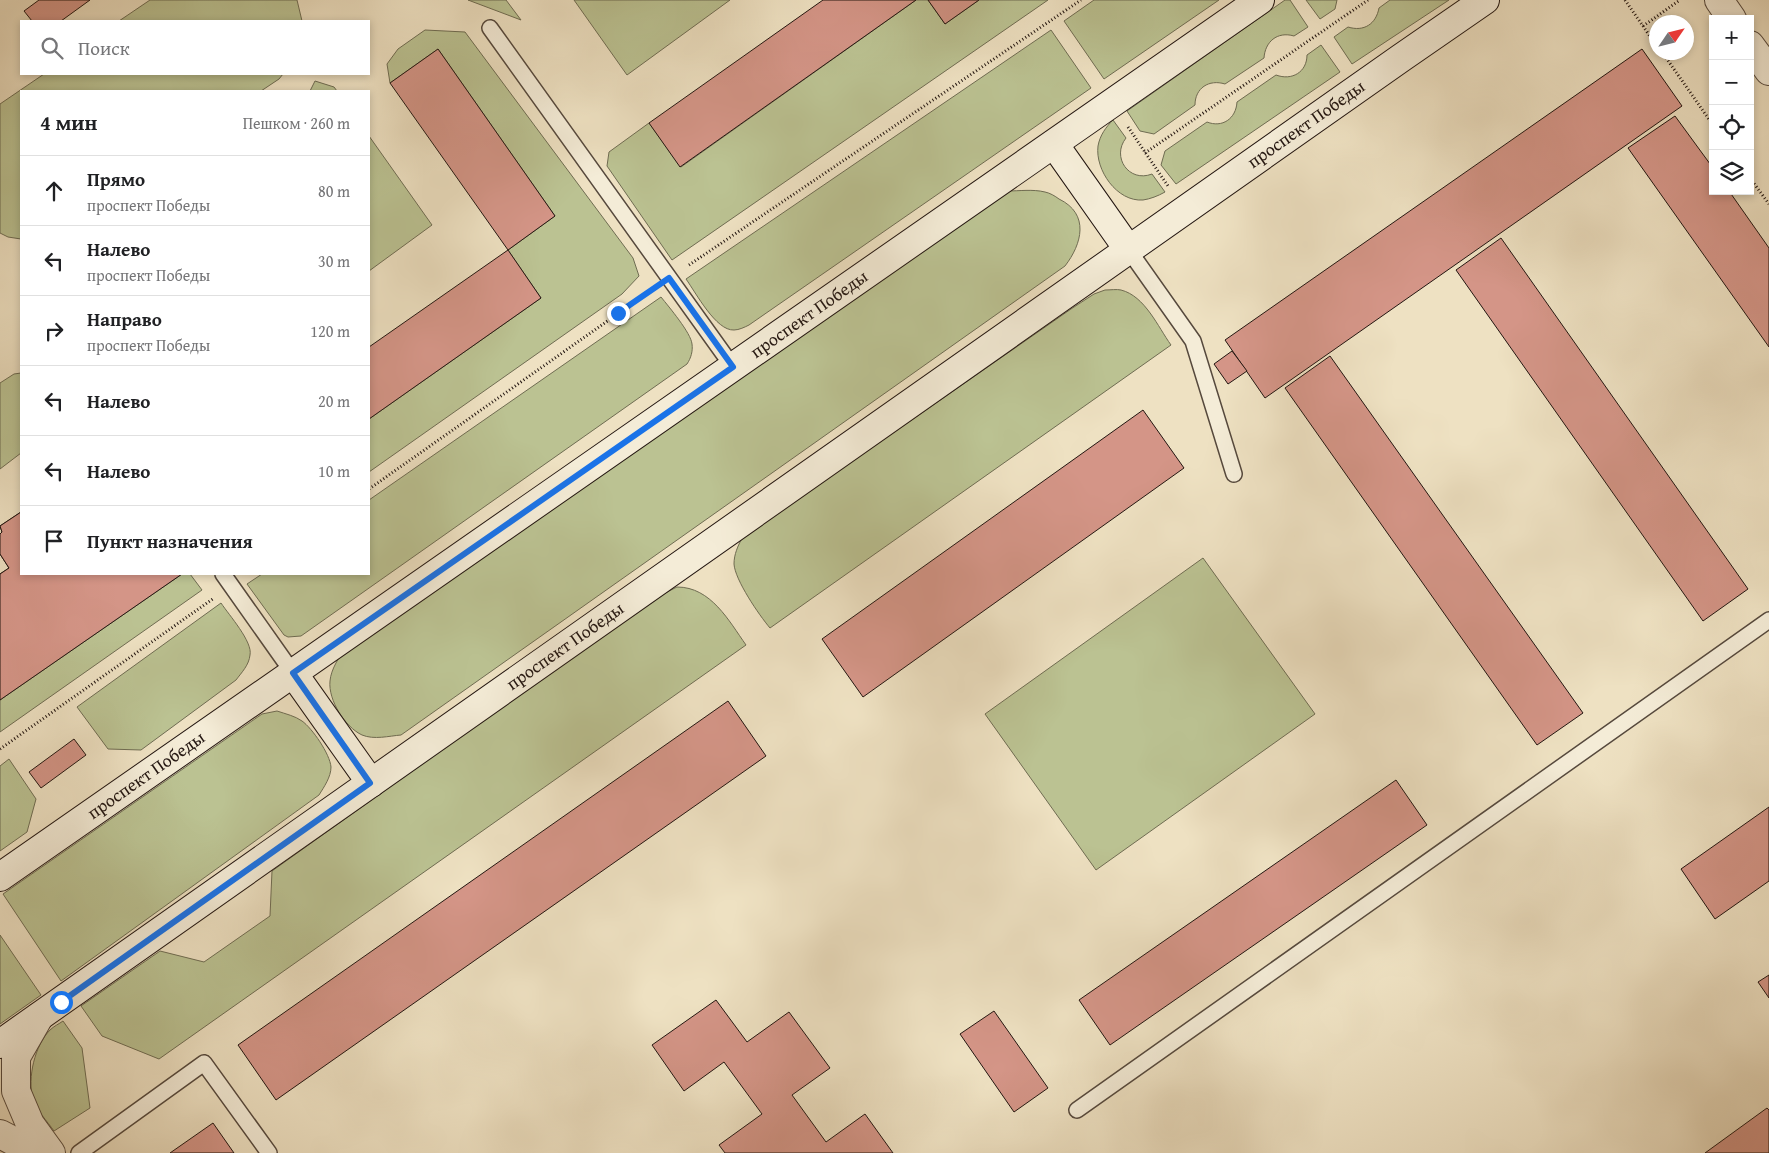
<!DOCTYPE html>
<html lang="ru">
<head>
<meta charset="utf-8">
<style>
  body { margin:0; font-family:"Gentium Book Plus",serif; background:#f2f2f2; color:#202124 }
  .controls { position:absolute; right:15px; top:15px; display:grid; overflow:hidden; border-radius:0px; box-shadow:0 2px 8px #0003 }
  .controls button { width:45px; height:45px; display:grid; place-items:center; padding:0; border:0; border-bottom:1px solid #e0e0e0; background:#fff; color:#202124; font:25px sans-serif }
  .compass { position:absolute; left:1649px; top:15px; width:45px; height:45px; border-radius:50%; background:#fff; box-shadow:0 2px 8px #0003; rotate:55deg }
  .stop { position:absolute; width:15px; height:15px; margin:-11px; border:4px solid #1a73e8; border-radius:50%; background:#fff }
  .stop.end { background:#1a73e8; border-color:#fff; box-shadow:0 1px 5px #0008 }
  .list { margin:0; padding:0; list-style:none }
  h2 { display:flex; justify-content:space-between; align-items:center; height:65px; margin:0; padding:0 20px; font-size:21px }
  h2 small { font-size:16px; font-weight:400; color:#757577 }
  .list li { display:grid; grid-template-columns:32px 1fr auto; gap:15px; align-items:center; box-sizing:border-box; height:70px; padding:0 20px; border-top:1px solid #e0e0e0 }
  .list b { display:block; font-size:19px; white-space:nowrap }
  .list p { margin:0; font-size:16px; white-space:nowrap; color:#757577 }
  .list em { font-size:16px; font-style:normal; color:#757577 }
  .icon { flex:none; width:28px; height:28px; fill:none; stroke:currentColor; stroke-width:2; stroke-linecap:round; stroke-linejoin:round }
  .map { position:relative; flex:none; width:1769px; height:1153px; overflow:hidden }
  .search { position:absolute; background:#fff; box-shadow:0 2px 8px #0003; left:20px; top:20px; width:350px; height:55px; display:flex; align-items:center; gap:12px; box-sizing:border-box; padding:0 18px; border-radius:0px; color:#757577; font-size:19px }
  .panel { position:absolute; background:#fff; box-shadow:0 2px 8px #0003; left:20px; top:90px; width:350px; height:485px; border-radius:0px }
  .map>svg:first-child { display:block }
  .green { fill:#bbc292; stroke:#6f6c52 }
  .building { fill:#d49587; stroke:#231611 }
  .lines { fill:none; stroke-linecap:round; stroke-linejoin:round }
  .service-casing { stroke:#56493d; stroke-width:18 }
  .minor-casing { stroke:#56493d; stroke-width:30 }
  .tertiary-casing { stroke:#56493d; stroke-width:30 }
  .secondary-casing { stroke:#231611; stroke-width:30 }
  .path { stroke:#231611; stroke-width:3; stroke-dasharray:1 2.5; stroke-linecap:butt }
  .service { stroke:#f4ecd7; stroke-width:15 }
  .minor { stroke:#f4ecd7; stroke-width:28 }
  .tertiary { stroke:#f4ecd7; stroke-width:28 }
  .secondary { stroke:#f4ecd7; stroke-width:28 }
  .route { stroke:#1a73e8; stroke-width:6 }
  .labels { text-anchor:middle; stroke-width:5; stroke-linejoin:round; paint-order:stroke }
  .street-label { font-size:18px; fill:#231611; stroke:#f4ecd7 }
</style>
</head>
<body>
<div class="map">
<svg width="1769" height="1153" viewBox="0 0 1769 1153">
  <rect width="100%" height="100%" fill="#eee1c2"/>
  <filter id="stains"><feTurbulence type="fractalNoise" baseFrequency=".004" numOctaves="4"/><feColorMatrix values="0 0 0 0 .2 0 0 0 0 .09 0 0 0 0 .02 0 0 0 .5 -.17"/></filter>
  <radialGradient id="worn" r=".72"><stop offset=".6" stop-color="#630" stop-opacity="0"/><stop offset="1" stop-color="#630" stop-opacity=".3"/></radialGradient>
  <g class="green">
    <polygon points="150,0 297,0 302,21 119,21"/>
    <polygon points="468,0 506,0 521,20"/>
    <polygon points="574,0 730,0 627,75"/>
    <polygon points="916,0 928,0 945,24 979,0 1048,0 672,260 607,166 609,152 649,123 681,167"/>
    <polygon points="1094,0 1219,0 1104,79 1064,21"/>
    <path d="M1285,0H1290L1308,27L1294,36C1277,31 1265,42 1264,58L1225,84C1209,79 1195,88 1195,105L1154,134L1140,131L1127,111Z"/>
    <polygon points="1306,0 1337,0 1335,9 1320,19"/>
    <path d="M1390,0H1449L1352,64L1334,37L1348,27C1364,32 1376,24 1379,8Z"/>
    <polygon points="425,30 465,32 633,258 639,276 622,294 369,472 369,419 541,298 508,250 555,216 438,49 390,83 387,64 398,49"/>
    <path d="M1051,30L1091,88L749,325C745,327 739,330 734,330C716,331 696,293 686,279Z"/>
    <path d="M1321,45L1340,72L1176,184L1161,165L1165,151L1207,122C1222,128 1236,119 1237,102L1276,75C1292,81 1307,72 1307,55Z"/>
    <polygon points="44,74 283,74 279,79 261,91 21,91 21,239 8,237 0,233 0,104"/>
    <polygon points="315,81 334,87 337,91 310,91"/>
    <path d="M1113,120L1126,138C1111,157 1129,183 1152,174L1165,192C1158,196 1150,199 1143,200C1117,202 1095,170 1098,146C1100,135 1106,127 1113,120Z"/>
    <polygon points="369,136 432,225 369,271"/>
    <path d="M1007,191C1019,191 1033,189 1045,192C1050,193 1055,196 1059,199C1090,214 1082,244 1065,266L401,735C389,736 374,740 362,735C345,727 328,700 330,681C331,669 339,658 344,649Z"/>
    <path d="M1105,290C1110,290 1117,289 1121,290C1145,296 1158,327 1171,345L770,628C759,615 735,580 734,564C734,554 738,546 742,538L1071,309L1094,294Z"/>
    <path d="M661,297C669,307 691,333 692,344C693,351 691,358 687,364L301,636L288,637L284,635L247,584L262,574H369V500Z"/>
    <polygon points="21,373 21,453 0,469 0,383 14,374"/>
    <polygon points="1203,558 1315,714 1096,870 985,714"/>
    <polygon points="182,574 190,574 202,590 0,732 0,700"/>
    <path d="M677,587C711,587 729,621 746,645L159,1059L102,1036L81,1006L160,951L204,962L270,916L272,871L653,599Z"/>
    <path d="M221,603C229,615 253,642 250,655C249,665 242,672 236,680L141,750L108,749L77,707Z"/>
    <path d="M277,711C286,714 295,716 302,721C312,728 330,754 331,767C331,777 324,787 319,795L61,981L3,894L262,714Z"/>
    <polygon points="9,759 36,799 27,832 0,851 0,766"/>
    <polygon points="0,935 41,995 0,1024"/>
    <path d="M63,1021L82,1048L90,1108L54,1131C47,1121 37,1111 33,1099C27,1078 35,1045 50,1030C54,1026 59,1024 63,1021Z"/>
  </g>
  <g class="building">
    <polygon points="39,0 90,0 61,21 32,21 24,11"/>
    <polygon points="823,0 916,0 680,167 649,123"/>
    <polygon points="928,0 979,0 945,24"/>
    <polygon points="438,49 555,216 508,250 390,83"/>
    <polygon points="1642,49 1682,106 1265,398 1225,340"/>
    <polygon points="1675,116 1713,168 1713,191 1729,191 1769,248 1769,347 1628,148"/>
    <polygon points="1501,238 1748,589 1703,621 1456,270"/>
    <polygon points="508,250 541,298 369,419 369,347"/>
    <polygon points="1232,351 1247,371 1228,384 1214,364"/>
    <polygon points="1330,356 1583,713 1537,745 1285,388"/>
    <polygon points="1143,410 1184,468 863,697 822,639"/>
    <polygon points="21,512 21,574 44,574 23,588 40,612 0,639 0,574 9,568 0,554 0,534 2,532 0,526"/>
    <polygon points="21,512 21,574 182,574 0,700 0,574 9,568 0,554 0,534 2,532 0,526"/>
    <polygon points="728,701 766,756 276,1100 238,1045"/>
    <polygon points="74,739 86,755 41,788 29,772"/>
    <polygon points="1396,780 1427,825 1110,1045 1079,1000"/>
    <polygon points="1769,807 1769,881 1715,919 1681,869"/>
    <polygon points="1769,975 1769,998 1758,982"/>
    <polygon points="716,1000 747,1042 789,1012 830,1068 792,1095 826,1142 865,1114 893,1153 725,1153 719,1145 762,1114 724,1062 684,1091 652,1045"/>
    <polygon points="994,1011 1048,1088 1014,1112 960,1034"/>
    <polygon points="1767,1108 1769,1110 1769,1153 1705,1153"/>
    <polygon points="213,1123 234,1153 170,1153"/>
  </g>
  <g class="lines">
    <defs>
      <g id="service">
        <polyline points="490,28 733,367"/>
        <polyline points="1128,249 1193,341 1234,474"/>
        <polyline points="223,574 293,673"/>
        <polyline points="1077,1110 1769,620"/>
        <polyline points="79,1153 204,1063 269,1153"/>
      </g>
      <g id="minor">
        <polyline points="39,1017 16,1057 16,1091 30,1124 51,1153"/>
        <polyline points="0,1134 36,1153"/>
      </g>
      <g id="tertiary">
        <polyline points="1719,0 1732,19"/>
        <polyline points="1750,45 1769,71"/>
      </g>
      <g id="secondary">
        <polyline points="1054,144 1128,249"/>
        <polyline points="293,673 371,783"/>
        <polyline points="0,877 1260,0"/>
        <polyline points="0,1044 1401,58 1485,0"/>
      </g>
    </defs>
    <use href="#service" class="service-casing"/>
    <use href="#minor" class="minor-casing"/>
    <use href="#tertiary" class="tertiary-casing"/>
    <use href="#secondary" class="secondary-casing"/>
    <g class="path">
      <polyline points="1625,0 1656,45"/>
      <polyline points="1643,26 1680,0"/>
      <polyline points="1662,52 1713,125"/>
      <polyline points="1128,127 1168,186"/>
      <polyline points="1145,153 1368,0"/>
      <polyline points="1750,178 1769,204"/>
      <polyline points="689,265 1081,0"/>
      <polyline points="369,489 650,291"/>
      <polyline points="0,749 214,598"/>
    </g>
    <use href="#service" class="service"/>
    <use href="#minor" class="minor"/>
    <use href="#tertiary" class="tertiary"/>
    <use href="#secondary" class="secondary"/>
  </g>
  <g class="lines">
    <polyline class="route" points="61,1002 370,783 293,673 733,367 669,278 618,313"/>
  </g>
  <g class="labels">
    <g class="street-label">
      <text transform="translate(1306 124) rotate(-35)" y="6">проспект Победы</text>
      <text transform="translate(809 314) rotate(-35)" y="6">проспект Победы</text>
      <text transform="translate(565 646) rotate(-35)" y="6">проспект Победы</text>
      <text transform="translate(146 775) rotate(-35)" y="6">проспект Победы</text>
    </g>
  </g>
  <rect width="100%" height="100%" filter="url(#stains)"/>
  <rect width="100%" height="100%" fill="url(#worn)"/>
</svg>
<div class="controls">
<button>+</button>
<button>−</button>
<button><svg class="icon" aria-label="locate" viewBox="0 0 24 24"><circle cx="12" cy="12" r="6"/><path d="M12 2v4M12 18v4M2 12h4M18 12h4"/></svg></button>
<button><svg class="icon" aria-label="layers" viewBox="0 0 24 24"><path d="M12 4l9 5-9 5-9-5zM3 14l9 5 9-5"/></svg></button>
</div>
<svg class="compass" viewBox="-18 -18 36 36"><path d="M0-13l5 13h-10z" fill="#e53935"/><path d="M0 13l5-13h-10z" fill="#757577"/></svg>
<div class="stop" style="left:61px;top:1002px"></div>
<div class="stop end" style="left:618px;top:313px"></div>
<div class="search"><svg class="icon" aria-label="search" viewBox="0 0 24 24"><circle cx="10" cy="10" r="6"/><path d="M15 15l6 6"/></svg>Поиск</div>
<section class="panel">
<h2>4 мин<small>Пешком · 260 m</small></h2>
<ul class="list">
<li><svg class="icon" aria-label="ahead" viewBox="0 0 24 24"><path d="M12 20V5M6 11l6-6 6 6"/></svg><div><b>Прямо</b><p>проспект Победы</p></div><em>80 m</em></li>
<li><svg class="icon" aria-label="left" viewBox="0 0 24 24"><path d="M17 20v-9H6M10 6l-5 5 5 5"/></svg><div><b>Налево</b><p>проспект Победы</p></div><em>30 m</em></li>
<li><svg class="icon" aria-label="right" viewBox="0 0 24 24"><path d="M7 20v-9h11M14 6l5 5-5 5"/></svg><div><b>Направо</b><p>проспект Победы</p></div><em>120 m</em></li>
<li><svg class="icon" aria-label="left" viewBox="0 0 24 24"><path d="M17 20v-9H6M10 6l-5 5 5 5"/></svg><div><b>Налево</b></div><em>20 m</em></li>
<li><svg class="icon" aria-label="left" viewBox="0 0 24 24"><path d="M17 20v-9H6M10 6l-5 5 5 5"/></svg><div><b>Налево</b></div><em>10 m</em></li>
<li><svg class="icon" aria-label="arrive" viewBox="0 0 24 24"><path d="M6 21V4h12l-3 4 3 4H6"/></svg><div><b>Пункт назначения</b></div></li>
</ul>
</section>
</div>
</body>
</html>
